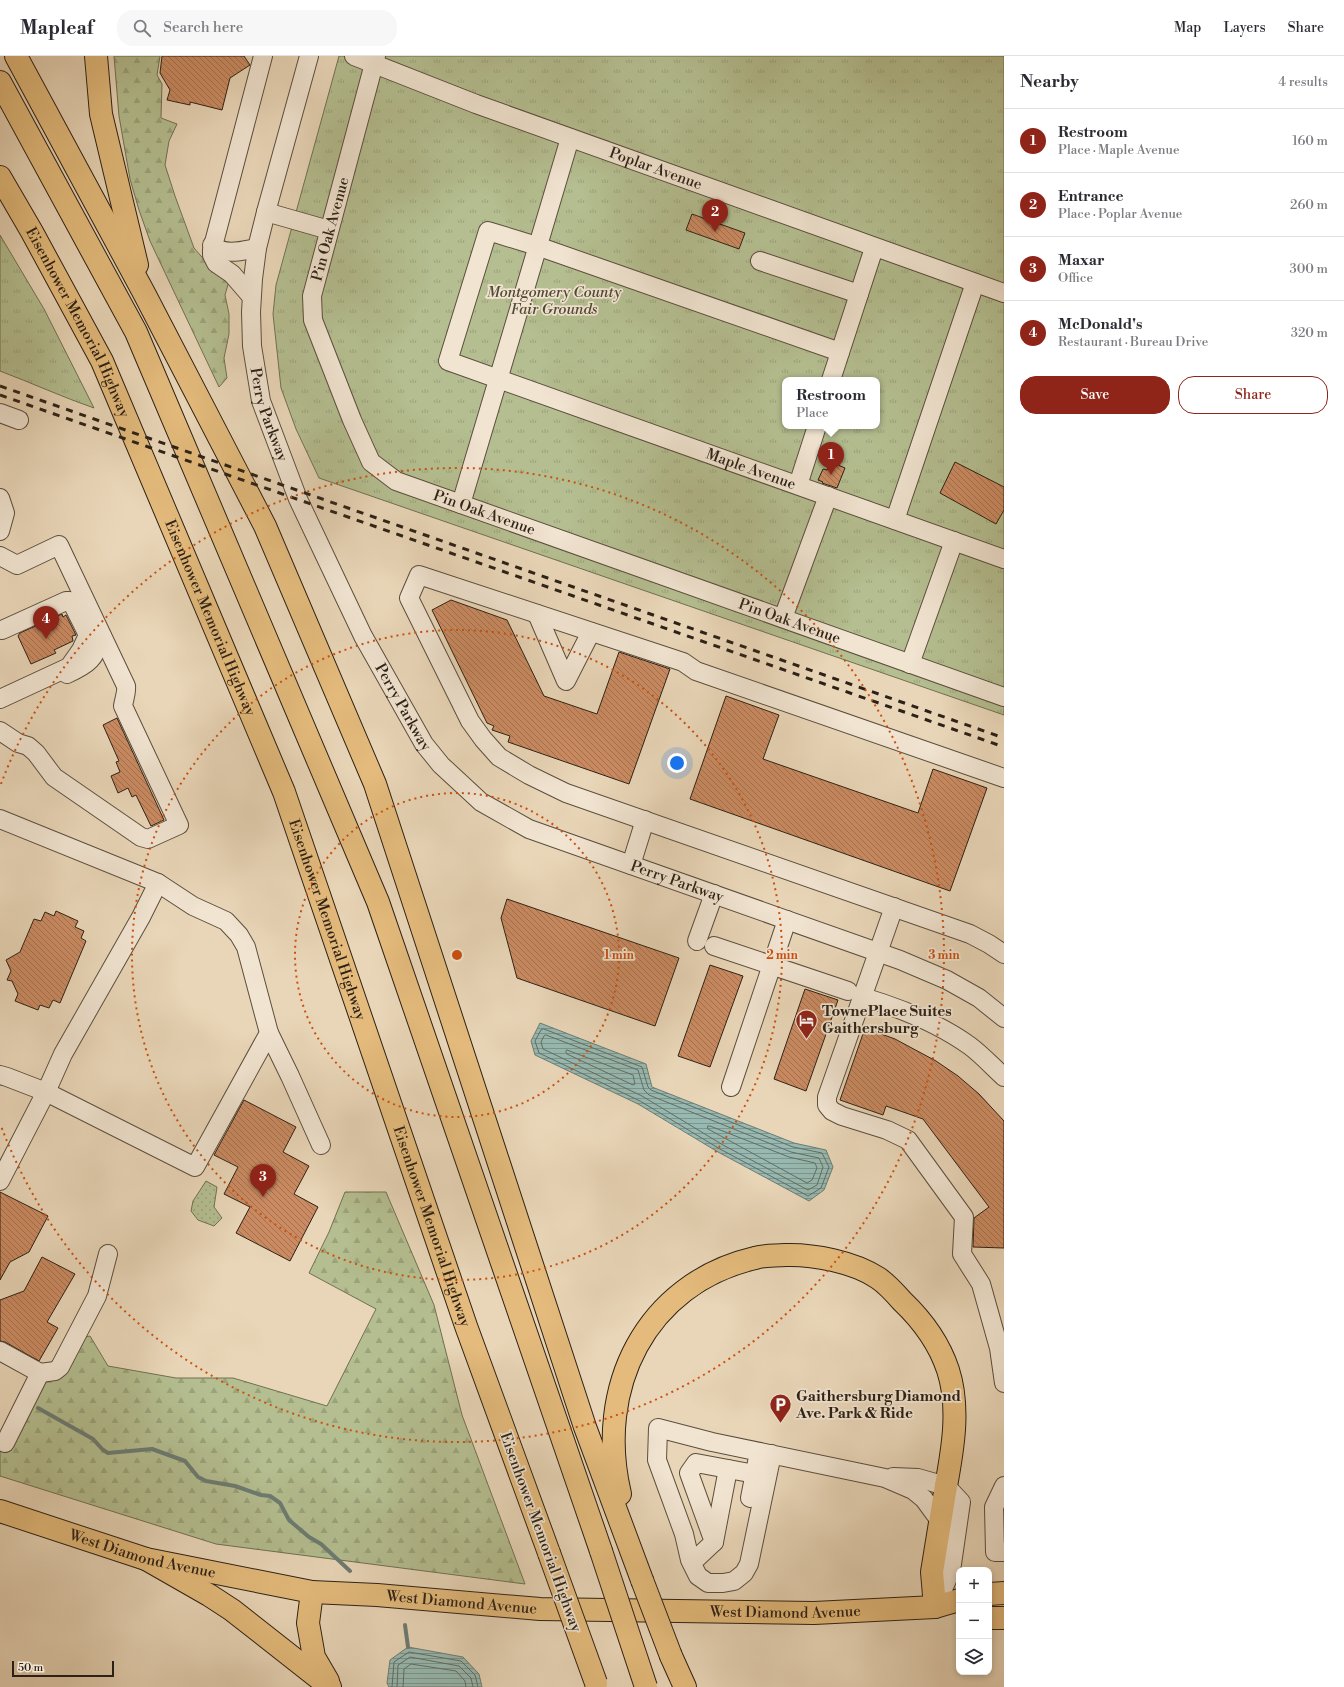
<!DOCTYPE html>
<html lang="en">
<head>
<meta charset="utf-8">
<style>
  body { margin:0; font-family:"Libre Bodoni",serif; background:#f7f7f7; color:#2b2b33 }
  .controls { position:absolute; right:12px; bottom:12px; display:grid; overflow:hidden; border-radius:8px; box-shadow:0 2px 6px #0003 }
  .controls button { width:36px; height:36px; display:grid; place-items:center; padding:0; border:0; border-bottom:1px solid #e1e1e2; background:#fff; color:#2b2b33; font:20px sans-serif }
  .scale { position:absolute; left:12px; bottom:10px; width:102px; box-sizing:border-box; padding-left:4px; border:2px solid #2c2116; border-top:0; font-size:11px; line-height:14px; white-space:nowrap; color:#2c2116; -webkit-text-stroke:3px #f1e4d1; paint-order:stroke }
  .you { position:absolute; left:677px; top:707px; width:14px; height:14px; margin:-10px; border:3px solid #fff; border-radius:50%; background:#1a73e8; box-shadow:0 0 0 6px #1a73e833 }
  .badge { display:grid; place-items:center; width:26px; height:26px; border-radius:50%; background:#8f2418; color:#fff; font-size:13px; font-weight:700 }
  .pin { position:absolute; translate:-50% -33px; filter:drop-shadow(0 1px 2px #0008) }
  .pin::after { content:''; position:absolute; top:21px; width:14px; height:12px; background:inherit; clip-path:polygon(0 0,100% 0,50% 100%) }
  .popup { position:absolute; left:782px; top:321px; width:98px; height:52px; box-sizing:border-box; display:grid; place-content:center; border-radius:8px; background:#fff; filter:drop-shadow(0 1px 3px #0005); font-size:13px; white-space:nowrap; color:#7c7c81 }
  .popup b { font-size:15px; color:#2b2b33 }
  .popup::after { content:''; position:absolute; left:50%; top:100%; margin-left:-8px; border:8px solid transparent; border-top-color:#fff }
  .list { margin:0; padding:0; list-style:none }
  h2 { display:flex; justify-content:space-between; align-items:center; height:52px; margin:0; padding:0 16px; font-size:17px }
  h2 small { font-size:13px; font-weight:400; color:#7c7c81 }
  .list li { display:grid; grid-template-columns:26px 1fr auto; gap:12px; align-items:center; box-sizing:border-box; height:64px; padding:0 16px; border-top:1px solid #e1e1e2 }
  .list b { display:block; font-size:15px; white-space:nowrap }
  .list p { margin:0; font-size:13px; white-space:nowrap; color:#7c7c81 }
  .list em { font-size:13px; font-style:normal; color:#7c7c81 }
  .actions { display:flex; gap:8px; padding:12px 16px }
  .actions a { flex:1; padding:9px 0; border:1px solid #8f2418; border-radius:16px; text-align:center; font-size:14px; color:#8f2418 }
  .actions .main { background:#8f2418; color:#fff }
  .icon { flex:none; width:22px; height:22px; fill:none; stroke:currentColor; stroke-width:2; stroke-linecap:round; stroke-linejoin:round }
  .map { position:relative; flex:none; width:1004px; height:1631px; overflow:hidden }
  header { display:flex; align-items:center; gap:24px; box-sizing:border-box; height:56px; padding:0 20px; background:#fff; border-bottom:1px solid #e1e1e2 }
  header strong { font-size:19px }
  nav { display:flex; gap:22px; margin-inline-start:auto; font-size:14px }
  .search { width:280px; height:36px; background:#f7f7f7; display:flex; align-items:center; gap:10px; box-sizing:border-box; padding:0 14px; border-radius:16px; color:#7c7c81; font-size:15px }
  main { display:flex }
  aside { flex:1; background:#fff }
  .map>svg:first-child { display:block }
  .grass { fill:url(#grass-tufts); stroke:#707053; fill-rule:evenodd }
  .forest { fill:url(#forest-firs); stroke:#707053 }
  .garden { fill:url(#garden-dots); stroke:#707053 }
  .water { fill:url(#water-rules); stroke:#6c7c73 }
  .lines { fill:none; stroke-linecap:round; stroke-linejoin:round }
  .shore { stroke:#626d64; stroke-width:1 }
  .stream { stroke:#6c7c73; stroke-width:4 }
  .building { fill:url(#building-back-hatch); stroke:#2c2116 }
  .minor-casing { stroke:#5b4e3e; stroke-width:20 }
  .major-casing { stroke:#2c2116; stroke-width:24 }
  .highway-casing { stroke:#2c2116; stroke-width:24 }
  .minor { stroke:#f1e4d1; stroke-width:18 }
  .major { stroke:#e4bb7c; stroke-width:22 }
  .highway { stroke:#e4bb7c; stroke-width:22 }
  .rail { stroke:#2c2116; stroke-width:3; stroke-dasharray:7 7; stroke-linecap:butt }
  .highway-bridge-casing { stroke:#2c2116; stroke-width:24; stroke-linecap:butt }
  .highway-bridge { stroke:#e4bb7c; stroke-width:22 }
  .ring { fill:none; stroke:#cc510e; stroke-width:2; stroke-dasharray:2 4 }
  .labels { text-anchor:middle; stroke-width:3.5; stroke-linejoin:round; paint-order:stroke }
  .street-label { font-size:15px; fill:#2c2116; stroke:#f1e4d1 }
  .park-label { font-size:15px; font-style:italic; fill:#4e4834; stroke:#f1e4d1 }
  .poi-label { font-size:15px; font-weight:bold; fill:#2c2116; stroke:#f1e4d1; text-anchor:start }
  .centre { fill:#cc510e; stroke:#f1e4d1; stroke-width:2 }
  .ring-label { font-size:12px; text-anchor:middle; font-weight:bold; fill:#cc510e; stroke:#f1e4d1; stroke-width:3.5; stroke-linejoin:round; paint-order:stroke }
</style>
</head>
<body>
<header>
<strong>Mapleaf</strong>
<div class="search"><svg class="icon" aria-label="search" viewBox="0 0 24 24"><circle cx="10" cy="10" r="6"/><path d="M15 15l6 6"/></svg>Search here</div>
<nav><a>Map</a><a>Layers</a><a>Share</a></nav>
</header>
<main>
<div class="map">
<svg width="1004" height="1631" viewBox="0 0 1004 1631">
  <defs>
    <pattern id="grass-tufts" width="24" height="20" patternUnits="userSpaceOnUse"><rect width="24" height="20" fill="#b4be90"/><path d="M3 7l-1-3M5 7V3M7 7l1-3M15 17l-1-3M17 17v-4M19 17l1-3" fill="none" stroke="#9ba37b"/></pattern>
    <pattern id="forest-firs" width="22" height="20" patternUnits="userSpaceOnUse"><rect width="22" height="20" fill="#b4be90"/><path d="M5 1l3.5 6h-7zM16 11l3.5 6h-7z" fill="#9ba37b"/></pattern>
    <pattern id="garden-dots" width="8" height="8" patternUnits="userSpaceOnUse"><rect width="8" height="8" fill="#b4be90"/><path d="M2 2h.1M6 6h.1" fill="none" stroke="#9ba37b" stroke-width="1.8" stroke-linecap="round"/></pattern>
    <pattern id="water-rules" width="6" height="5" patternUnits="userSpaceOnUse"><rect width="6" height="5" fill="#97b9b1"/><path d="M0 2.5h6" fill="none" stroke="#7b968f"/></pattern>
    <pattern id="building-back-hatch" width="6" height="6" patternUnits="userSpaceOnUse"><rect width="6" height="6" fill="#cb8b62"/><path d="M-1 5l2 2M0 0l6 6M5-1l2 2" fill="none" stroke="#a57150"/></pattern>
  </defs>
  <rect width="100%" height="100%" fill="#e9d6b8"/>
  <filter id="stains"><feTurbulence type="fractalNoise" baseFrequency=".005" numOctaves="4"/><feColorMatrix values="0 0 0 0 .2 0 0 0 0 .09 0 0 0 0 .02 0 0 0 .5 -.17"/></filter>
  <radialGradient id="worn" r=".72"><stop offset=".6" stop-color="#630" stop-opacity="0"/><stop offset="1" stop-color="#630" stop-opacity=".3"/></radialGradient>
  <g class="grass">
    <path d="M339,0H1004V659L319,422L296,373L281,332L273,258L276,229ZM785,324H877V370H785Z"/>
    <path d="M0,179L44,253L94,352C62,341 32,327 0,315Z"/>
  </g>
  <g class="forest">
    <polygon points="114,0 160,0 157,19 162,28 161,62 177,68 169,85 165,109 175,140 194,192 208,208 229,225 225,239 229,258 229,278 224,302 227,322 219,331 150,185 139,154 130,123 119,60"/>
    <polygon points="345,1136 386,1136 434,1249 462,1359 525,1528 216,1488 0,1420 0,1385 69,1284 90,1280 108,1310 176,1322 233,1322 327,1350 376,1253 309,1217 329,1176"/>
  </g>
  <polygon class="garden" points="206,1125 217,1131 214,1151 222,1162 214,1170 198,1164 191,1155 193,1145"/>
  <g class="water">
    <polygon points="540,967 646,1008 652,1031 794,1087 826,1094 833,1111 824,1134 809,1145 718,1096 638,1048 535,999 531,985"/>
    <polygon points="408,1591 463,1601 479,1618 482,1631 389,1631 387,1627 390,1604"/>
  </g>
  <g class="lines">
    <g class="shore">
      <polygon points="544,973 642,1011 648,1031 651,1034 793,1091 822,1097 829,1111 821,1132 808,1140 720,1093 640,1045 539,997 535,985 541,974"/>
      <polygon points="546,979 638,1014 644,1034 649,1039 791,1096 819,1102 823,1111 817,1129 808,1134 723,1089 642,1040 543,993 541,986 544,980"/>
      <polygon points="567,994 633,1019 635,1028 633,1029 567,998 566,996"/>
      <polygon points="708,1070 710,1070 789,1101 815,1107 817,1112 812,1124 807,1127 708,1073"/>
      <polyline points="392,1631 394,1606 409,1596 461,1605 475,1619 478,1631"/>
      <polyline points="397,1631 398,1609 410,1601 459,1610 471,1622 473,1631"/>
      <polyline points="403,1631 404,1613 411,1608 456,1615 465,1625 466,1631"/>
    </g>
    <g class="stream">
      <polyline points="38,1352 93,1383 103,1394 108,1397 152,1393 185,1405 198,1421 206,1425 235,1430 261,1439 270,1440 280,1447 289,1464 309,1481 321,1488 350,1515"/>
      <polyline points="405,1569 408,1591"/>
    </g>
  </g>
  <g class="building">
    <polygon points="162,0 244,0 250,9 230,22 222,54 190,46 190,49 167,44 170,34 160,17"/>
    <polygon points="692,158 745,177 739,193 686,174"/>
    <polygon points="831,406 845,412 837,432 822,427 823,426 818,424 823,413 827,414"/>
    <polygon points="955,406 1004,431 1004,454 996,468 940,437"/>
    <polygon points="451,544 507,564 544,640 597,658 619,596 670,613 629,728 508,686 510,680 492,674 494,670 487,667 432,554"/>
    <polygon points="62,558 63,561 66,559 76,579 72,580 73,585 54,594 56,597 31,608 18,580 20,577"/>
    <polygon points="726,640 779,659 763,703 918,757 933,713 987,732 950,835 690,743"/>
    <polygon points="117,662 164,764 151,770 136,739 132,741 128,732 118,737 111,720 120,716 116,706 119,705 103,669"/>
    <polygon points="507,843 679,902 655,970 517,922 501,862"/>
    <polygon points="56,855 78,865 75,871 84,875 81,882 86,885 60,947 53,944 49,952 40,949 38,954 15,945 18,938 12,925 7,924 11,915 6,904 20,896 34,863 41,865 45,856 54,860"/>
    <polygon points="710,909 743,920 710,1011 678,1000"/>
    <polygon points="805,933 838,944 806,1035 774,1023"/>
    <polygon points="865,972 895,983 936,1005 958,1020 979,1038 1004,1065 1004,1192 973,1191 974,1162 989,1151 923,1063 886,1050 883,1059 840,1044"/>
    <polygon points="244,1044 296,1071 283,1096 309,1110 294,1138 318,1151 290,1205 236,1177 250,1151 224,1138 238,1111 214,1099"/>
    <polygon points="0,1136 48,1160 29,1196 10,1206 0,1224"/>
    <polygon points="42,1201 75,1218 47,1266 58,1272 39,1305 5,1286 0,1285 0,1244 24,1235"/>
  </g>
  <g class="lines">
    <defs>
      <g id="minor">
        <path id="s1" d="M309,0L266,156L257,192L253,223L251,256L252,290L261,345L298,443L363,580L424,688L441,709L481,746L529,773L900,904L947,924L979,942L1004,962"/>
        <path id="s2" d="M354,0L476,48L1004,237"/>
        <path id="s3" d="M376,0L312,240L313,264L352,364L371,406L396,425L1004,641"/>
        <polyline points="266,156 329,174"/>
        <path d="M212,189C225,200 241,195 257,192"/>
        <polyline points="760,205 859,238"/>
        <polyline points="251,240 232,218 216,207 212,199 212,194 263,0"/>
        <path id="s4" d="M840,296L537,190L488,175L448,305L1004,503"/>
        <polyline points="831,324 874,192"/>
        <polyline points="0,357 19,364"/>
        <polyline points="798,429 817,370"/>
        <polyline points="0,442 5,457 0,475"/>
        <polyline points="461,448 570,82"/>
        <polyline points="895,464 975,227"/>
        <path d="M0,500L17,509L59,489L126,630C127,636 124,643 123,650L179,769L148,783L141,781L54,721L36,697L28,690L18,687L0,675"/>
        <polyline points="537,558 566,625 591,576"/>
        <polyline points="783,562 828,440"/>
        <polyline points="910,608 954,485"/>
        <path d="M67,618C89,608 95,603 102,580"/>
        <polyline points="0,643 69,611 81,594 88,579 73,549 70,545 66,545 2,574"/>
        <polyline points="1004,722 696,615 683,606 419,519 409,542 470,665 483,683 499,701 529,719 566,737 970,878 989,888 1004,898"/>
        <polyline points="0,763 158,827 193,850 226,865 239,879 246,891 269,977 195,1111 46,1036 7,1021 0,1019"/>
        <polyline points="631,809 645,764"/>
        <polyline points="894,851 827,1041 827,1049 832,1055 842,1060 887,1074 908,1084 964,1161 962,1198 981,1228 999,1292 1004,1327"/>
        <polyline points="697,885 714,838"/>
        <polyline points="714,890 848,935"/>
        <path d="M863,941C900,952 938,967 970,990C982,999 993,1011 1004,1021"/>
        <polyline points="269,977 290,1020 321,1089"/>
        <polyline points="731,1031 787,864"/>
        <polyline points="0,1125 46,1036 63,998 141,861 158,827"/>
        <polyline points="0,1295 40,1317 5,1387"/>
        <polyline points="40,1317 55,1315 60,1311 97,1240 108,1198"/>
        <polyline points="772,1398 749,1508 744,1517 734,1525 723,1527 708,1527 698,1520 690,1504 684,1478 657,1404 658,1372 712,1386 885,1422 913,1434 924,1443 940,1465"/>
        <polyline points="893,1421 918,1422 946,1430 961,1446 951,1515 935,1551"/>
        <polyline points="1004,1430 994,1451 995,1496 1004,1496"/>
        <polyline points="750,1442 759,1396"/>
        <polyline points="714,1486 728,1413"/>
        <polyline points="697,1502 714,1486 689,1417 696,1407 755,1418"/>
      </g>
      <g id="major">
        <path id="s5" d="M0,1455L146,1503L312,1536L377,1539L540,1553L814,1557L935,1551L959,1544"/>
        <polyline points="989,1538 1004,1537"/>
        <polyline points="935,1551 932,1516 946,1430"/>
        <polyline points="989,1562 1004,1562"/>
      </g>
      <g id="highway">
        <polyline points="16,0 144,237 265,470 375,728 585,1371 642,1524"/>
        <polyline points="96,0 101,58 137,209"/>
        <polyline points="0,26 136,276 378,846 601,1495"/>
        <path id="s6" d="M0,121L32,176L102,305L284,736L466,1270L549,1497"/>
        <path d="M620,1438C595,1332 645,1228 755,1202C764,1199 775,1200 785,1199C813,1198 854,1206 878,1222C887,1228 895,1237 902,1245C922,1264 939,1287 948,1314C960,1351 953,1392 946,1430"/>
        <polyline points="146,1503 209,1539 232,1554 330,1631"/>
        <polyline points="312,1536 308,1567 314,1601 328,1625"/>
        <polyline points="671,1600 685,1631"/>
      </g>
    </defs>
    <use href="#minor" class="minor-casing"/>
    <use href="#major" class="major-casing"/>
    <use href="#highway" class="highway-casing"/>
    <use href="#minor" class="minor"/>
    <use href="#major" class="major"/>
    <use href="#highway" class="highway"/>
    <g class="rail">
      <polyline points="0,330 1004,682"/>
      <polyline points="0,339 1004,691"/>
    </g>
    <defs>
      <g id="highway-bridge">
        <polyline points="601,1495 646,1631"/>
        <polyline points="549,1497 596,1627"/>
        <polyline points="642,1524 671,1600"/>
      </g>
    </defs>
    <use href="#highway-bridge" class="highway-bridge-casing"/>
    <use href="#highway-bridge" class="highway-bridge"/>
  </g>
  <g class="ring">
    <circle cx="457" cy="899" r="162"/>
    <circle cx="457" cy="899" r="325"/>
    <path d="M1 728A487 487 0 1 1 1 1070"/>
  </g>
  <defs>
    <symbol id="hotel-pin" viewBox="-11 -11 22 30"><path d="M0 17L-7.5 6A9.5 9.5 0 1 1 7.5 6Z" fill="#8f2418" stroke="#f1e4d1"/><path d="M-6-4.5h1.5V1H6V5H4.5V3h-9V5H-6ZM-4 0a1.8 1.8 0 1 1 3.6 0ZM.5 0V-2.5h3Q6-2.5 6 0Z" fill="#fff"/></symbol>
    <symbol id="parking-pin" viewBox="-11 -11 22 30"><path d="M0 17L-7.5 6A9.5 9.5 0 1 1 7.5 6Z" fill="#8f2418" stroke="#f1e4d1"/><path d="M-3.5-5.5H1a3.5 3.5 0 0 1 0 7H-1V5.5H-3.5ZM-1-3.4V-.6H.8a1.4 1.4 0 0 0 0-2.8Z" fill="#fff"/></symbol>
  </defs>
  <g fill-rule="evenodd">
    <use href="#hotel-pin" x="794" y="952" width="25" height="34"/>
    <use href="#parking-pin" x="768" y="1336" width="25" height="34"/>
  </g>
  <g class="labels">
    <g class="street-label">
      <text dy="5" stroke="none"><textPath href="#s2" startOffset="322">Poplar Avenue</textPath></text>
      <text transform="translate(330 173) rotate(-75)" y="5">Pin Oak Avenue</text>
      <text dy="5" stroke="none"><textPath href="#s6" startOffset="165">Eisenhower Memorial Highway</textPath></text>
      <text dy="5" stroke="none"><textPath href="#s1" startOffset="368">Perry Parkway</textPath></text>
      <text dy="5" stroke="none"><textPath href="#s4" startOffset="830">Maple Avenue</textPath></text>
      <text dy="5" stroke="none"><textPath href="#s3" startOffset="551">Pin Oak Avenue</textPath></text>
      <text dy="5" stroke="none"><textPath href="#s6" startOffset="489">Eisenhower Memorial Highway</textPath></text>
      <text dy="5" stroke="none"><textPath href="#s3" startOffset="875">Pin Oak Avenue</textPath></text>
      <text dy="5" stroke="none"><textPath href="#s1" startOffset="691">Perry Parkway</textPath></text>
      <text dy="5" stroke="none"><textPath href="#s1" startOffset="1027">Perry Parkway</textPath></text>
      <text dy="5" stroke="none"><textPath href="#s6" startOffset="813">Eisenhower Memorial Highway</textPath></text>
      <text dy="5" stroke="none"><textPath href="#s6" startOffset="1137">Eisenhower Memorial Highway</textPath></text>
      <text transform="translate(541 1476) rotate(70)" y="5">Eisenhower Memorial Highway</text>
      <text dy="5" stroke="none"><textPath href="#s5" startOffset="149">West Diamond Avenue</textPath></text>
      <text dy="5" stroke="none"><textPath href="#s5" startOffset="473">West Diamond Avenue</textPath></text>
      <text dy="5" stroke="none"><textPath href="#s5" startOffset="797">West Diamond Avenue</textPath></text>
    </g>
    <g class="park-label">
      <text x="554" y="241">Montgomery County<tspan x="554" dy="17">Fair Grounds</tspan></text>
    </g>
    <g class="poi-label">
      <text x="822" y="960">TownePlace Suites<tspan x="822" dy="17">Gaithersburg</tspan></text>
      <text x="796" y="1345">Gaithersburg Diamond<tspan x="796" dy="17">Ave. Park &amp; Ride</tspan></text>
    </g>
  </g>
  <circle cx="457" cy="899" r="6" class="centre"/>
  <g class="ring-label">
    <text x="619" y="903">1 min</text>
    <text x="782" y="903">2 min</text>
    <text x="944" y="903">3 min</text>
  </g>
  <rect width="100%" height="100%" filter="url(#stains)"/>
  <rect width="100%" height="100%" fill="url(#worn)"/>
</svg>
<div class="controls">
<button>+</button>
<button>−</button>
<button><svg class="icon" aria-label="layers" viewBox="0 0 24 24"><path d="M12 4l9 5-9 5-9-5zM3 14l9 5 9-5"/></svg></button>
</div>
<div class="scale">50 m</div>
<div class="you"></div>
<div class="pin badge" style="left:831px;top:419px">1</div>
<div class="popup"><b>Restroom</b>Place</div>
<div class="pin badge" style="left:715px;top:176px">2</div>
<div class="pin badge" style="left:263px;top:1141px">3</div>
<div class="pin badge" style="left:46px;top:583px">4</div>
</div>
<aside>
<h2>Nearby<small>4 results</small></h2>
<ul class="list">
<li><span class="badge">1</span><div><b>Restroom</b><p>Place · Maple Avenue</p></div><em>160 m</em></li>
<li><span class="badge">2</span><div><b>Entrance</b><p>Place · Poplar Avenue</p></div><em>260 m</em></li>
<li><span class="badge">3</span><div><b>Maxar</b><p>Office</p></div><em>300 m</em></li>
<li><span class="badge">4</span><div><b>McDonald's</b><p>Restaurant · Bureau Drive</p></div><em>320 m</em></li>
</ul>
<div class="actions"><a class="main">Save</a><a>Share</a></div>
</aside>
</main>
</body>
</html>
